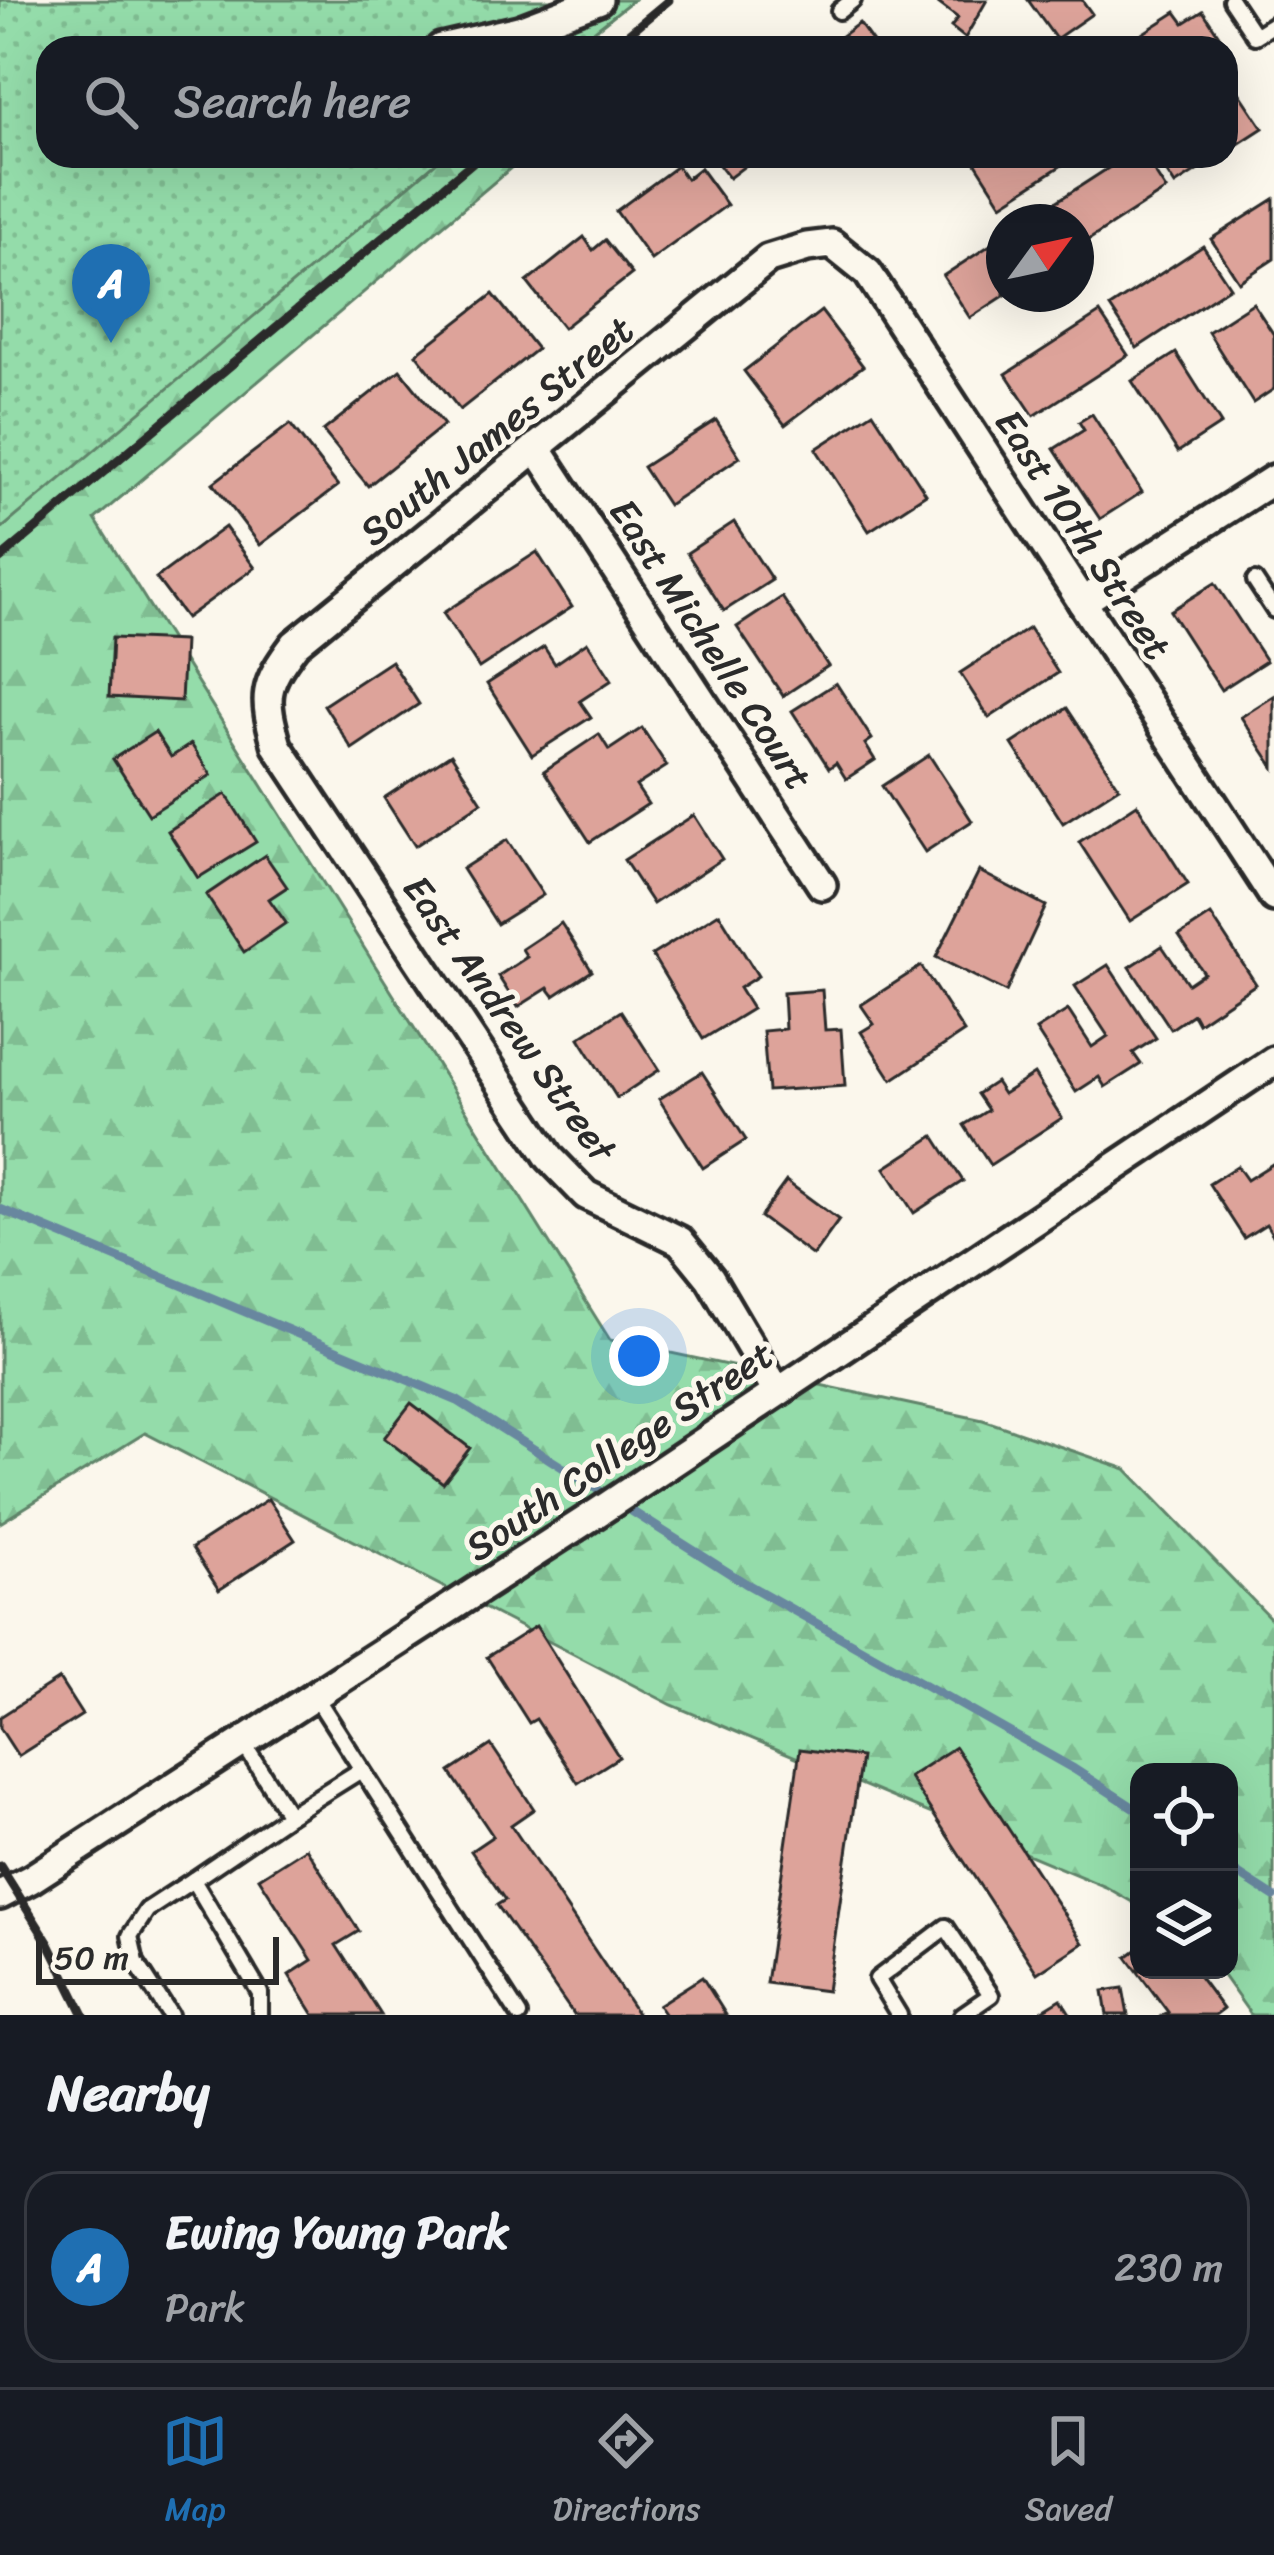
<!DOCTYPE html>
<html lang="en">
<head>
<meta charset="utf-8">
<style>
  body { margin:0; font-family:Sriracha,sans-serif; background:#20242c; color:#f1f3f6 }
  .controls { position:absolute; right:36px; bottom:36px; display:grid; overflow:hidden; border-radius:24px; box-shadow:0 12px 48px #0002 }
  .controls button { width:108px; height:108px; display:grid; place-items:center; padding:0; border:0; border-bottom:3px solid #363941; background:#171b24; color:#f1f3f6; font:60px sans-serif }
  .compass { position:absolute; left:986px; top:204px; width:108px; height:108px; border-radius:50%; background:#171b24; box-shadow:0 12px 48px #0002; rotate:57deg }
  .scale { position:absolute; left:36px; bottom:30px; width:243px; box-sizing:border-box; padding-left:12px; border:6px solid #2b2b2b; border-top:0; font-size:33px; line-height:42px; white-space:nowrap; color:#2b2b2b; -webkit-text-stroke:9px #fbf7ec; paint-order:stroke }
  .you { position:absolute; left:639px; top:1356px; width:42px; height:42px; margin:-30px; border:9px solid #fff; border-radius:50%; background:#1a73e8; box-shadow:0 0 0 18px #1a73e833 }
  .badge { display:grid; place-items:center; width:78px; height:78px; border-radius:50%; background:#1f6fb2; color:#fff; font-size:39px; font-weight:700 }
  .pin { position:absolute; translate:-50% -99px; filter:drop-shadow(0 3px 6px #0008) }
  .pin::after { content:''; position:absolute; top:63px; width:42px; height:36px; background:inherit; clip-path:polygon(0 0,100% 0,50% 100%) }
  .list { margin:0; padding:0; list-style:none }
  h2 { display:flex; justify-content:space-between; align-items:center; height:156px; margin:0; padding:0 48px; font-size:51px }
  h2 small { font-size:39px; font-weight:400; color:#9ea1a6 }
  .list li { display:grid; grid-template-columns:78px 1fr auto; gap:36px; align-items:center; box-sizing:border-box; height:192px; margin:0 24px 24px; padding:0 24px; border:3px solid #363941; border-radius:36px }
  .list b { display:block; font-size:45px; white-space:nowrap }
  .list p { margin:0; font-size:39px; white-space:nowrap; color:#9ea1a6 }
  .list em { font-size:39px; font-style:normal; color:#9ea1a6 }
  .icon { flex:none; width:66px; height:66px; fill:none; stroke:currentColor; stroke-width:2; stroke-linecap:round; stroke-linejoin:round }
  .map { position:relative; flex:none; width:1274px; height:2015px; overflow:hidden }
  .search { position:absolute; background:#171b24; box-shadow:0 12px 48px #0002; left:36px; right:36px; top:36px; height:132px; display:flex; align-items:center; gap:30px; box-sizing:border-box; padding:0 42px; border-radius:36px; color:#9ea1a6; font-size:45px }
  .sheet { height:372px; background:#171b24 }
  nav { display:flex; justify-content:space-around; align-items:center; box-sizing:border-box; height:168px; border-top:3px solid #363941; background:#171b24; font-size:33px; color:#9ea1a6 }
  nav a { display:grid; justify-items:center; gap:6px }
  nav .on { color:#1f6fb2 }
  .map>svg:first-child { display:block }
  .forest { fill:url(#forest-firs); stroke:#60846a; stroke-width:3 }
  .park { fill:url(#park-dots); stroke:#60846a; stroke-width:3 }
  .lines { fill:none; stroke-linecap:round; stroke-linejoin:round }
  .stream { stroke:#67879f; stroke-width:9 }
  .building { fill:#dda39a; stroke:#2b2b2b; stroke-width:3 }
  .lane-casing { stroke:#2b2b2b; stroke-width:22 }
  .street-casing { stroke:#2b2b2b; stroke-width:36 }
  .lane { stroke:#fbf7ec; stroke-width:14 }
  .street { stroke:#fbf7ec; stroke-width:27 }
  .rail { stroke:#2b2b2b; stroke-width:9 }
  .labels { text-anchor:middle; stroke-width:10; stroke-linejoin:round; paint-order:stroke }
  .street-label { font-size:39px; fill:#2b2b2b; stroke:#fbf7ec }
</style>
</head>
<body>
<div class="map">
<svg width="1274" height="2015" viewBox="0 0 1274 2015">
  <defs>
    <pattern id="forest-firs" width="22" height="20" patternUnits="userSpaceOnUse" patternTransform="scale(3)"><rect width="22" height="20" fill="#94dcaa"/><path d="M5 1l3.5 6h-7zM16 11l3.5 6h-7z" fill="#80bd92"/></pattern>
    <pattern id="park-dots" width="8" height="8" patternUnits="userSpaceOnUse" patternTransform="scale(3)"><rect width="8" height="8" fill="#94dcaa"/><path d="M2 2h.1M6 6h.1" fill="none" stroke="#80bd92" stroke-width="1.8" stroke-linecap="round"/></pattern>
  </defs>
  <rect width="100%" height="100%" fill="#fbf7ec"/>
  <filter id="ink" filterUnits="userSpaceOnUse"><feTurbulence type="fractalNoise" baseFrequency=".00833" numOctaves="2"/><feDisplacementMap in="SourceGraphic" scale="24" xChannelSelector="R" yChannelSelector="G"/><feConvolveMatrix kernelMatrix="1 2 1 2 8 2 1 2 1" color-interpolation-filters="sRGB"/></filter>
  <g filter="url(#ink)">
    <polygon class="forest" points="335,156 525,156 95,519 610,1340 983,1420 1126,1469 1274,1622 1274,2015 1251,2015 1219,1970 1229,1970 1229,1772 1139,1772 1139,1906 1106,1887 672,1705 145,1433 0,1523 0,350"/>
    <polygon class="park" points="0,0 633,0 572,48 48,48 48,156 444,156 0,530"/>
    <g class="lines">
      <g class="stream">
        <polyline points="0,1209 458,1401 745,1583 1074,1769 1139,1811"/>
        <polyline points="1229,1868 1274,1897"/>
      </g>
    </g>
    <g class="building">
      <polygon points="934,0 987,0 965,38 951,27 958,18"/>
      <polygon points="1028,0 1082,0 1092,14 1056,39"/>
      <polygon points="1203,11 1232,55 1226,59 1226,48 1120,48 1176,12 1184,23"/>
      <polygon points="859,23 877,48 825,48"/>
      <polygon points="1235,86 1263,128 1226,152 1226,92"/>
      <polygon points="712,156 758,156 729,178"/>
      <polygon points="980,156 1076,156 1002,204 974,160"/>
      <polygon points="1127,156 1144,156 1166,190 1076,248 1076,222 1054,222 1045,209"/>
      <polygon points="1156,156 1220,156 1175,185"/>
      <polygon points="677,166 686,179 700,168 727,205 651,260 616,211"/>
      <polygon points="1274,199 1274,259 1239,282 1211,239"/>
      <polygon points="1004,236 1004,294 1007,294 970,318 943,276"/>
      <polygon points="584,237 593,250 605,240 632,274 563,328 527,282"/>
      <polygon points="1203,246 1230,287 1137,348 1110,307"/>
      <polygon points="493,294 537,349 460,410 416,354"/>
      <polygon points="1253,303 1274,335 1274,389 1253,403 1208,332"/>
      <polygon points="821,311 863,366 785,425 744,371"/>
      <polygon points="1100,313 1128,355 1034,416 1006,374"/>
      <polygon points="1176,353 1221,424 1178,452 1132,381"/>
      <polygon points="400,370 444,425 368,486 323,431"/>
      <polygon points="873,412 926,494 869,531 816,449"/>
      <polygon points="1092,414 1142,492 1100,519 1054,449 1084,430 1079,422"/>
      <polygon points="716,420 740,457 668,505 643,467"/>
      <polygon points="290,424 338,486 260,545 213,483"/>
      <polygon points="734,522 772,580 724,611 687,553"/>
      <polygon points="225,527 255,568 186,618 156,578"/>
      <polygon points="537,552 572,607 479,668 443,613"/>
      <polygon points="1215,583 1266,661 1221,690 1170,611"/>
      <polygon points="782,597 828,666 783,696 737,627"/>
      <polygon points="1029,628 1058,673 989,718 960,673"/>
      <polygon points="112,638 184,641 181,701 109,697"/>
      <polygon points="587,642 612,680 580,701 591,717 532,755 487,684 544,647 555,664"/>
      <polygon points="391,661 419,704 352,749 324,705"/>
      <polygon points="836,683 872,739 865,744 875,760 846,779 836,763 829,768 792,711"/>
      <polygon points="1274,696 1274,767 1241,717"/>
      <polygon points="1067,708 1119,787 1063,823 1012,744"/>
      <polygon points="642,728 667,766 636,786 648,804 590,842 544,771 599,734 609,750"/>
      <polygon points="155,732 171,757 191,744 211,775 149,815 113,759"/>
      <polygon points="451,754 482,802 415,846 384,798"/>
      <polygon points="929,755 972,821 925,852 882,786"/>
      <polygon points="226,794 256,842 198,878 168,831"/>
      <polygon points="1137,804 1188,884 1130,921 1079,842"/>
      <polygon points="694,815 722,859 653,904 624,860"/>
      <polygon points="507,840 543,895 497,924 462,869"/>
      <polygon points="265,855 287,887 269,899 286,923 244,952 206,895"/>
      <polygon points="979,871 1046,906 1006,992 936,957"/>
      <polygon points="719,913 758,976 739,988 752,1009 703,1039 652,955"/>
      <polygon points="1211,915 1256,984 1198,1023 1193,1014 1171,1029 1130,967 1162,946 1188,984 1204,973 1179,936"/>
      <polygon points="561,923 592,971 554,996 548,988 518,1007 498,976 527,957 522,949"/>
      <polygon points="1108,965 1156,1038 1133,1053 1141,1064 1105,1087 1099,1077 1076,1092 1036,1030 1068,1010 1092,1047 1108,1036 1075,986"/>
      <polygon points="921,966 964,1032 892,1080 861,1032 874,1024 861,1005"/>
      <polygon points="822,990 825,1030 841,1029 845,1086 768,1091 763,1031 785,1029 783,993"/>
      <polygon points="621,1011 659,1070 617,1098 579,1038"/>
      <polygon points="702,1072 746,1140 703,1168 659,1099"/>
      <polygon points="1034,1074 1062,1118 990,1165 964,1125 988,1110 977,1094 995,1082 1003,1094"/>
      <polygon points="934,1136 963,1181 914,1213 885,1168"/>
      <polygon points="1274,1163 1274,1237 1266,1224 1244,1238 1209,1184 1237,1166 1247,1180"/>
      <polygon points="786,1181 839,1220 813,1256 760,1217"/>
      <polygon points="411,1403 470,1448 443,1483 384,1438"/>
      <polygon points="268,1499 295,1540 219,1590 192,1548"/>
      <polygon points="536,1626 619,1757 578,1783 536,1719 529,1723 487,1657"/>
      <polygon points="59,1679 82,1715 18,1756 0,1728 0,1717"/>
      <polygon points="491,1745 534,1809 511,1825 638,2015 574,2015 497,1905 505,1900 471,1851 493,1836 450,1772"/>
      <polygon points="955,1747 1083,1943 1037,1973 909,1777"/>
      <polygon points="800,1749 861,1757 827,1991 766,1983"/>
      <polygon points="306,1848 359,1931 336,1945 381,2015 314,2015 289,1975 312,1960 259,1878"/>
      <polygon points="1139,1948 1139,1970 1194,1970 1223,2009 1215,2015 1163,2015 1168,2012 1127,1957"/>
      <polygon points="702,1977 726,2015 665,2015 658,2005"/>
      <polygon points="1123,1988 1128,2015 1107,2015 1103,1991"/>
      <polygon points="1061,1999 1071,2015 1035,2015"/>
    </g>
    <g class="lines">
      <defs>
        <g id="lane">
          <polyline points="1231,0 1255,36 1274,24"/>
          <polyline points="839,11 853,0"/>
          <polyline points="1255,581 1274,610"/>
          <polyline points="315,1696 519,2015"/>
          <polyline points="243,1743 289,1815 193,1880 260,1993 260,2015"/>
          <polyline points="289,1815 361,1770"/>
          <polyline points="170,2015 136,1962 130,1936 147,1910 193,1880"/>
          <polyline points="899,2015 877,1979 946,1927 991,1995 962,2015"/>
        </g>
        <g id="street">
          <polyline points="441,48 519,30 598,0"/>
          <polyline points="536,447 822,885"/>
          <polyline points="1082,602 1274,479"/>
          <path d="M777,1392L710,1278L680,1241L586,1195L550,1158L277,746C263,697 263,686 295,644L768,259L807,247L832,244L868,273L1274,897"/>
          <polyline points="0,1895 31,1879 600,1511 1274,1061"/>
        </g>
      </defs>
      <use href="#lane" class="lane-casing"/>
      <use href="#street" class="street-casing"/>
      <use href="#lane" class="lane"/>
      <use href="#street" class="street"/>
      <g class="rail">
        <polyline points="611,48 669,0"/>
        <polyline points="0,559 480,156"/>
        <polyline points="0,1866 49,1944 84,2015"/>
      </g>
    </g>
  </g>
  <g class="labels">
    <g class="street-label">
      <text transform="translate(496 430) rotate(-39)" y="14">South James Street</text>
      <text transform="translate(1084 534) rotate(57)" y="14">East 10th Street</text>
      <text transform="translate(712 644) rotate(57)" y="14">East Michelle Court</text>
      <text transform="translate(510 1018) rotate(55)" y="14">East Andrew Street</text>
      <text transform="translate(619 1450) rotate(-34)" y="14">South College Street</text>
    </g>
  </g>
</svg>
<div class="controls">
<button><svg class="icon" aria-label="locate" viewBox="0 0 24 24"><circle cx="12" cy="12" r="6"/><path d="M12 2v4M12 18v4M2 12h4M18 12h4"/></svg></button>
<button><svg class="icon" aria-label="layers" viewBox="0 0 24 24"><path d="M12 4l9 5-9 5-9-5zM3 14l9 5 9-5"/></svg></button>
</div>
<svg class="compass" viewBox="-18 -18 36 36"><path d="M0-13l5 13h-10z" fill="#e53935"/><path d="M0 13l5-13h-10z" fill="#9ea1a6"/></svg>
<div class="scale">50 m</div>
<div class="you"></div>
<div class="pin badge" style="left:111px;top:343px">A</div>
<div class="search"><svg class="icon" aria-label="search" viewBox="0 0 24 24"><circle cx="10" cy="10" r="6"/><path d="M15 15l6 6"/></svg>Search here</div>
</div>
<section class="sheet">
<h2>Nearby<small></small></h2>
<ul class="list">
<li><span class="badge">A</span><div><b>Ewing Young Park</b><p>Park</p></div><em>230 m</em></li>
</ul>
</section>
<nav>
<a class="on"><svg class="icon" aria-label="map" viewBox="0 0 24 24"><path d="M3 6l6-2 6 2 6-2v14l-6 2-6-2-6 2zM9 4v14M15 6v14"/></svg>Map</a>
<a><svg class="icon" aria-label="directions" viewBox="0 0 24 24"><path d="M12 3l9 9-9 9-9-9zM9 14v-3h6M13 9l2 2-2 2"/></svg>Directions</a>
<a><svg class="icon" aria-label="saved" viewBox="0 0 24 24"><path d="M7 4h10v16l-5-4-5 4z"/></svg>Saved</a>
</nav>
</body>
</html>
